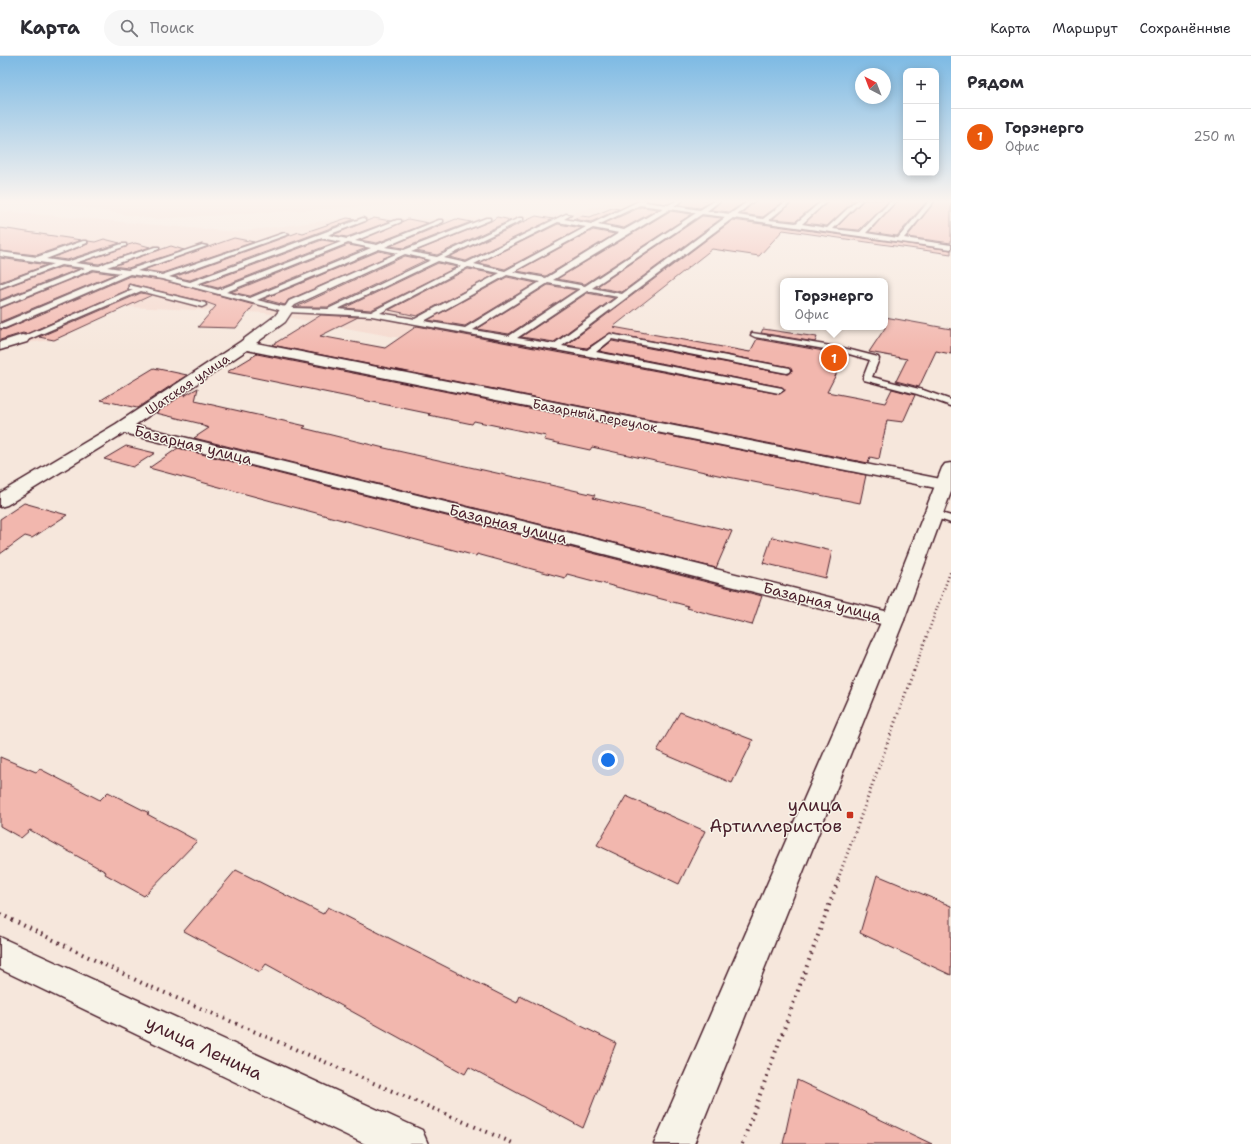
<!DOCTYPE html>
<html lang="ru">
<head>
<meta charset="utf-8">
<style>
  body { margin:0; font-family:"Shantell Sans",sans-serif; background:#f7f7f7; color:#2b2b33 }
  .controls { position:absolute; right:12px; top:12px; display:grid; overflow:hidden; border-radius:8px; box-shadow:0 2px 10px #0003 }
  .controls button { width:36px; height:36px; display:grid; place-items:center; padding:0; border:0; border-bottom:1px solid #e1e1e2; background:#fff; color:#2b2b33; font:20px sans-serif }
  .compass { position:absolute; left:855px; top:12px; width:36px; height:36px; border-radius:50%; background:#fff; box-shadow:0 2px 10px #0003; rotate:318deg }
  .you { position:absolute; left:608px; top:704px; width:14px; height:14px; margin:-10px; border:3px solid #fff; border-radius:50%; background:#1a73e8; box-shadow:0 0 0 6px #1a73e833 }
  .badge { display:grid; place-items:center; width:26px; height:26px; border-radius:50%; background:#ea580c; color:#fff; font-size:13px; font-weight:700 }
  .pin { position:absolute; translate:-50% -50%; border:2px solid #fff; box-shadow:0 1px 4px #0006 }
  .popup { position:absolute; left:780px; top:222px; width:108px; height:52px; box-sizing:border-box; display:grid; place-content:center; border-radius:8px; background:#fff; filter:drop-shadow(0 1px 3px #0005); font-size:13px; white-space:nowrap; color:#7c7c81 }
  .popup b { font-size:15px; color:#2b2b33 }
  .popup::after { content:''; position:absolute; left:50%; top:100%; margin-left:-8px; border:8px solid transparent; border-top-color:#fff }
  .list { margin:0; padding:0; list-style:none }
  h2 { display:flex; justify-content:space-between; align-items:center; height:52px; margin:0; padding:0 16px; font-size:17px }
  h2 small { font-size:13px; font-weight:400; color:#7c7c81 }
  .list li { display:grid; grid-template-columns:26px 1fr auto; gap:12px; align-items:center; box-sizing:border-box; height:56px; padding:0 16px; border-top:1px solid #e1e1e2 }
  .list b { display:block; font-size:15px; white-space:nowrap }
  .list p { margin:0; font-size:13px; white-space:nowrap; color:#7c7c81 }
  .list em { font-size:13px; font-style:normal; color:#7c7c81 }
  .icon { flex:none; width:22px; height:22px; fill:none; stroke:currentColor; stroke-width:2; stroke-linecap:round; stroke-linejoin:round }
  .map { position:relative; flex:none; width:951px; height:1088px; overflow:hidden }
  header { display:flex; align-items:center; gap:24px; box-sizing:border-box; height:56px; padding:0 20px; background:#fff; border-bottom:1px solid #e1e1e2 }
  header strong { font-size:19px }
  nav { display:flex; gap:22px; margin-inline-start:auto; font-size:14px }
  .search { width:280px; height:36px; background:#f7f7f7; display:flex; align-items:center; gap:10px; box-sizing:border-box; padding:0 14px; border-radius:22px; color:#7c7c81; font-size:15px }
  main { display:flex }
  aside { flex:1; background:#fff }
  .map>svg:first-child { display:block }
  .built { fill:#f5d9ce }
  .building { fill:#f2b7ae; stroke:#4a1f2b }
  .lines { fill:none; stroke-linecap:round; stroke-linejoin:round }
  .service-casing { stroke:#4a1f2b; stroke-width:3 }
  .minor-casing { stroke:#4a1f2b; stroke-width:3 }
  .tertiary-casing { stroke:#4a1f2b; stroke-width:3 }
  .secondary-casing { stroke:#4a1f2b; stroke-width:3 }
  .path-far2 { stroke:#4a1f2b; stroke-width:2.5; stroke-dasharray:1 3; stroke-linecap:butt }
  .path-far1 { stroke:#4a1f2b; stroke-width:3; stroke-dasharray:1 3.5; stroke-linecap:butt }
  .path { stroke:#4a1f2b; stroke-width:4; stroke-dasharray:1.5 5; stroke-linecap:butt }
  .service { fill:#f7f3e8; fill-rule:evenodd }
  .minor { fill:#f7f3e8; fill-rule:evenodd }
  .tertiary { fill:#f7f3e8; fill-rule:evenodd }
  .secondary { fill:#f7f3e8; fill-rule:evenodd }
  .poi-dot { fill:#c8321e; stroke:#f7f3e8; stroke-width:1.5 }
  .labels { text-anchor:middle; stroke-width:3; stroke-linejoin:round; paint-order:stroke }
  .far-street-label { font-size:13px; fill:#4a1f2b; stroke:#f7f3e8 }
  .street-label { font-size:15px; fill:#4a1f2b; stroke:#f7f3e8 }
  .near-poi-label { font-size:18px; fill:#4a1f2b; stroke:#f7f3e8; text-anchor:end }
  .near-street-label { font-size:18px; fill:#4a1f2b; stroke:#f7f3e8 }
</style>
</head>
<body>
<header>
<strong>Карта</strong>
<div class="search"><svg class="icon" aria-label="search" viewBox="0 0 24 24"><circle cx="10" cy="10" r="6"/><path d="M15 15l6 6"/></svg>Поиск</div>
<nav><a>Карта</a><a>Маршрут</a><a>Сохранённые</a></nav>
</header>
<main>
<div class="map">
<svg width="951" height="1088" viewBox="0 0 951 1088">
  <rect width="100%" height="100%" fill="#f6e7dc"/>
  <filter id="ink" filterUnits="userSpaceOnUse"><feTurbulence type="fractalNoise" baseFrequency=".025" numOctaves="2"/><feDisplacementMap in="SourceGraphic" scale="8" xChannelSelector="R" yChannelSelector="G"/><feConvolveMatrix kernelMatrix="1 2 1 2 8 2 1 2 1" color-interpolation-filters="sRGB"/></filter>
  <g filter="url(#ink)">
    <g class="built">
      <polygon points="36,144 480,144 153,163"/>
      <polygon points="617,144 941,144 925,178 920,185 923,190 743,168 614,270 804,306 778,352 265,257 127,251 54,284 15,288 0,286 0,155 236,176 347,162 456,163 536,160 572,157"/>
    </g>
    <g class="building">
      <polygon points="684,144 714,144 700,152 678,149"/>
      <polygon points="722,144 748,144 730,156 711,154"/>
      <polygon points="756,144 786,144 763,161 741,158"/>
      <polygon points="794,144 821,144 796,165 773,163"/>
      <polygon points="830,144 855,144 827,170 805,167"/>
      <polygon points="864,144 890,144 859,174 836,172"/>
      <polygon points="898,144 928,144 897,180 869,176"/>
      <polygon points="936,144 951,144 951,187 907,181"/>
      <polygon points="641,151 658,153 624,172 603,168"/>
      <polygon points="612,152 619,153 591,166 573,163 581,160 590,161"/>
      <polygon points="670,155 692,158 585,228 557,223"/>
      <polygon points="536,160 553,163 466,205 449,201"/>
      <polygon points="702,160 722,162 622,236 596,231"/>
      <polygon points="497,161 511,164 437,199 416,195 491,165"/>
      <polygon points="347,162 355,163 190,224 174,221 299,176 303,177"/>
      <polygon points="374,162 391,165 347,181 333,179"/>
      <polygon points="408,163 428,167 377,187 360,184"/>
      <polygon points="456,163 471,166 404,192 390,190"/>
      <polygon points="733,164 951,194 951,198 783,174 759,200 712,193 613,271 750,296 757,283 846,299 827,336 885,347 892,333 915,339 903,366 887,364 879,403 870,401 868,407 272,289 321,259 358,261 320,280 385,292 417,270 780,338 785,334 782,331 599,295 612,285 787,318 790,317 792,315 790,311 610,277 587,292 566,289"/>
      <polygon points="558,168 582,172 505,213 478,207"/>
      <polygon points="0,172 81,184 37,199 0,195"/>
      <polygon points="593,174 615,178 546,220 517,215"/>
      <polygon points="234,182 254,186 162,217 143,214"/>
      <polygon points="104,183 120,187 67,204 52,202 88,188 88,185 95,186"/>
      <polygon points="322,184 336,186 218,232 202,228"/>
      <polygon points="135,187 150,191 99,208 82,206 126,191 128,189"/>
      <polygon points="348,189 366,192 250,240 231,236"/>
      <polygon points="171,190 184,194 128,212 113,210"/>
      <polygon points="379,195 393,198 288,244 285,249 263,243"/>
      <polygon points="405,200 426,204 328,251 296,251"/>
      <polygon points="0,202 47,209 0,226"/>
      <polygon points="438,207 457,211 371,254 344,252"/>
      <polygon points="61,211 79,213 0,244 0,233"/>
      <polygon points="468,213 496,218 417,260 389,254"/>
      <polygon points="93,215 115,218 0,266 0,252"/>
      <polygon points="130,220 162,224 254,249 236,272 198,271 216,250 205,246 129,228 128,229 128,234 26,278 23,277 0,284 0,274 6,273"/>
      <polygon points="507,221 536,227 465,270 428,264"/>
      <polygon points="548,229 576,234 509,278 477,273"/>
      <polygon points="141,237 152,239 54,284 39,281"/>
      <polygon points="587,237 614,242 554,286 521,281"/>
      <polygon points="885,261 951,273 951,298 936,295 919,331 896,325 907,303 869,296 885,272"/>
      <polygon points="763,273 817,281 815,286 761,277"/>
      <polygon points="257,298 866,419 860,447 718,419 592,391 590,394 544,384 546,380 474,365 472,368 429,359 431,358 227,316"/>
      <polygon points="154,312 187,319 137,352 101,344"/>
      <polygon points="198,332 195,345 306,370 303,372 380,391 595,439 593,442 732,475 716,512 194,382 209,372 200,369 202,368 156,357 188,335 184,340"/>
      <polygon points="126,390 155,397 133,411 104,403"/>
      <polygon points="178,392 762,540 752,569 687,552 688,550 567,518 565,522 477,498 476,500 149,412"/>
      <polygon points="24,447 67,459 32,482 25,480 0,498 0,463"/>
      <polygon points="772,481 832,495 826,522 763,507"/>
      <polygon points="680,656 753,684 732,727 657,695"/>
      <polygon points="0,701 36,716 40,713 100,744 108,736 149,757 147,758 197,785 144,840 105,818 106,816 30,774 21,782 0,770"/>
      <polygon points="626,740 705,775 679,828 597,789"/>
      <polygon points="236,814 323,858 328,851 517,947 520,940 616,987 583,1072 469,1011 465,1018 266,908 260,916 184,875"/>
      <polygon points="877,819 951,850 951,919 860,877"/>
      <polygon points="797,1024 932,1088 783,1088"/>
    </g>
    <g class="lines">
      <defs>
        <g id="service">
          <path d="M641,144H647L645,146L668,149L678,144H683L674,150L700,154L716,144H721L707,155L730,158L750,144H755L737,159L763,163L788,144H793L769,164L796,167L823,144H828L802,168L827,172L857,144H862L833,173L860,176L892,144H897L866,177L898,182L930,144H935L904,182L951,189V193L733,162L562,290L587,294L610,278L790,312L791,314L790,316L787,317L612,283L596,296L782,332L784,334L779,337L589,300L372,260L287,256L162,223L130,218L5,272H0V268L121,217L93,213L0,251V246L85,212L61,209L0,232V228L53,208L0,200V196L37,201L83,185H87V187L46,203L67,206L122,188H126V190L75,207L99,210L108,206L155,191H159V193L107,211L128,214L202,189L207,190L137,215L162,219L284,177L289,178L169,221L190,226L363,162L365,163V165L328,179L347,183L397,164H401V166L355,185L377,189L439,164H443V166L385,191L404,194L486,162H490V164L411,196L437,201L519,162H523V164L444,202L466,207L566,158L571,159L564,163L591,168ZM640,149L663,152L624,174L598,169ZM670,153L696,157L585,230L553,224ZM702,158L726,161L622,238L592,232ZM558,166L586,171L505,215L474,208ZM593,172L619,177L546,222L513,216ZM322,182L341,186L218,234L197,228ZM348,187L371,192L250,242L226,236ZM379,193L398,197L289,245L285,251L257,244ZM405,198L431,204L328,253L292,252L295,249ZM438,205L461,210L371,256L338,253ZM468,211L500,217L415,263L380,257ZM507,219L540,226L465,272L424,265ZM548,227L580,233L509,280L473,274ZM587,235L618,241L554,288L517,282Z"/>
          <polygon points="129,229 205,247 206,249 202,251 141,235 25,285 22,285 18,283 133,233 129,233"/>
          <polygon points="752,277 843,292 878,301 879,303 872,321 923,334 951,344 951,350 917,338 864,324 863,322 870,304 842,296 755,281 751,279"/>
          <polygon points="934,455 951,460 951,467 930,460 928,458 930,456"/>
        </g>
        <g id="minor">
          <polygon points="287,250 292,251 293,254 285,266 256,287 946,424 951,425 951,433 946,434 247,294 135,369 893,557 901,559 904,564 901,569 893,571 124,377 7,449 0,451 0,437 116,368 240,286 275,260 282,251"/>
          <polygon points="22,279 27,280 29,283 27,286 0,294 0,286"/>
        </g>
        <polygon id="tertiary" points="951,407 951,436 904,564 694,1088 654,1088 882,564 942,412 945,408"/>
        <polygon id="secondary" points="0,881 422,1074 428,1088 365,1088 0,913"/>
      </defs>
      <use href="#service" class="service-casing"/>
      <use href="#minor" class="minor-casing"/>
      <use href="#tertiary" class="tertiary-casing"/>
      <use href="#secondary" class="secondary-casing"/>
      <polyline class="path-far2" points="914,615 951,514"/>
      <polyline class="path-far1" points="838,823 914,614"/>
      <g class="path">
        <polyline points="0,858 142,927 515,1088"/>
        <polyline points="742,1088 839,822"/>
      </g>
      <use href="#service" class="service"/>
      <use href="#minor" class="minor"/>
      <use href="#tertiary" class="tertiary"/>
      <use href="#secondary" class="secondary"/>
    </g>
  </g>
  <linearGradient id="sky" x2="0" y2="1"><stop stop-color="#7dbae4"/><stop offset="0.49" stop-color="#fbf4ef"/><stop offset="1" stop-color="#fbf4ef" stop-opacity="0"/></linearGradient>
  <rect width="951" height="296" fill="url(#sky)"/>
  <rect class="poi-dot" x="846" y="755" width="8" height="8" rx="2"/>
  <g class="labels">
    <g class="far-street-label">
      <text transform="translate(187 328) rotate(-34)" y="5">Шатская улица</text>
      <text transform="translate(595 359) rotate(11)" y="5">Базарный переулок</text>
    </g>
    <g class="street-label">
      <text transform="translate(193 389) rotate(14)" y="5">Базарная улица</text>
      <text transform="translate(508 468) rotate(14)" y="5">Базарная улица</text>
      <text transform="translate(822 546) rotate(14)" y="5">Базарная улица</text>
    </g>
    <g class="near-poi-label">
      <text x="842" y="755">улица<tspan x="842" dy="21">Артиллеристов</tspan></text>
    </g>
    <g class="near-street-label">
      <text transform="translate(204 992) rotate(25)" y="6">улица Ленина</text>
    </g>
  </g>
</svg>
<div class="controls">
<button>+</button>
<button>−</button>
<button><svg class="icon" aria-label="locate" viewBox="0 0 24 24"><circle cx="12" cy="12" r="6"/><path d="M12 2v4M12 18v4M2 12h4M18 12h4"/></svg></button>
</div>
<svg class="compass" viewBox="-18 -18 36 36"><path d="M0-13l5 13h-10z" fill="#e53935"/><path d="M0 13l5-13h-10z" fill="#7c7c81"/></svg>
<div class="you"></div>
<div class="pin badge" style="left:834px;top:302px">1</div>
<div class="popup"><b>Горэнерго</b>Офис</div>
</div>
<aside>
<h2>Рядом<small></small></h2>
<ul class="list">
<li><span class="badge">1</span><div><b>Горэнерго</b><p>Офис</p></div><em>250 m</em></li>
</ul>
</aside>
</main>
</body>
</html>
